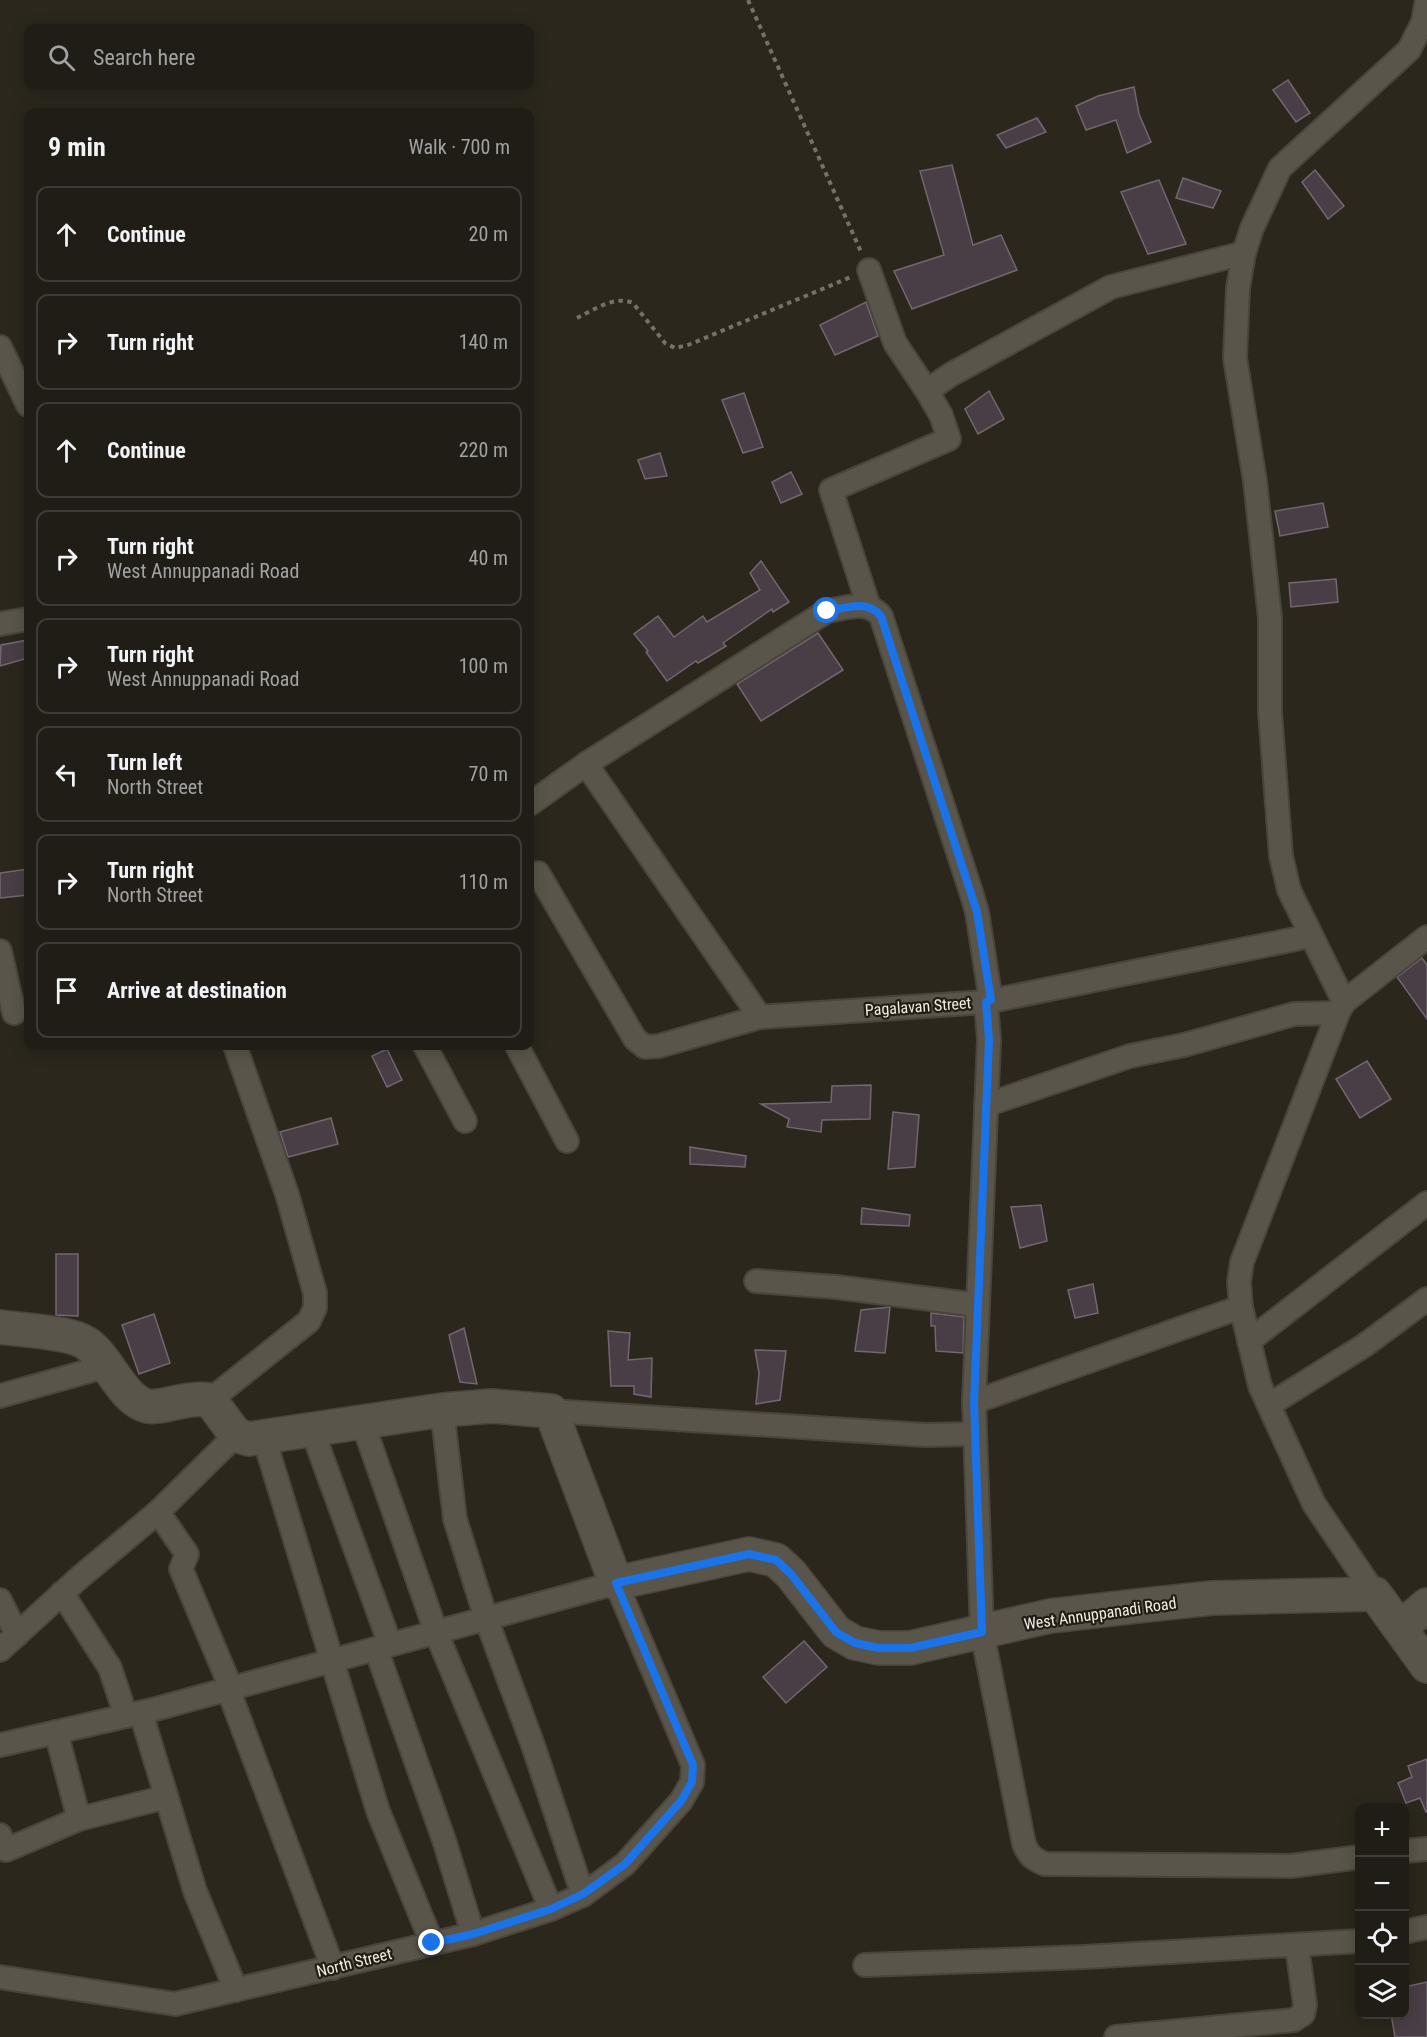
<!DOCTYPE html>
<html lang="en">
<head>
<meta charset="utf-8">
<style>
  body { margin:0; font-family:"Roboto Condensed",sans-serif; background:#2d2a23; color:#f1f3f6 }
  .controls { position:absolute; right:18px; bottom:18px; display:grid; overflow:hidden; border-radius:12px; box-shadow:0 3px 15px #0003 }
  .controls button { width:54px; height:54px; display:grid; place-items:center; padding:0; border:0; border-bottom:2px solid #3d3b35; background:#201d16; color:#f1f3f6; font:30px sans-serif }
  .stop { position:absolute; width:18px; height:18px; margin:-14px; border:4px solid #1a73e8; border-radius:50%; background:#fff }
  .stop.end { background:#1a73e8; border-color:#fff; box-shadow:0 2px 6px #0008 }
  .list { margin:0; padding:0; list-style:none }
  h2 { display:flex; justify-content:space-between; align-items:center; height:78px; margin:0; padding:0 24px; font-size:26px }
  h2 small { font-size:20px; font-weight:400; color:#a2a2a1 }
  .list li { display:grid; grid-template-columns:39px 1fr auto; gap:18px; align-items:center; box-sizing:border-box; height:96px; margin:0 12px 12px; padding:0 12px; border:2px solid #3d3b35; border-radius:12px }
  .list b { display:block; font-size:22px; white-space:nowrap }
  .list p { margin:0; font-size:20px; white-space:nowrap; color:#a2a2a1 }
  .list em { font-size:20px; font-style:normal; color:#a2a2a1 }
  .icon { flex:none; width:33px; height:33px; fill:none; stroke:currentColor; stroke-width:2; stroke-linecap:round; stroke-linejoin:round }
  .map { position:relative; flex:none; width:1427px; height:2037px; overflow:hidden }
  .search { position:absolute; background:#201d16; box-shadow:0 3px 15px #0003; left:24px; top:24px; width:510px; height:66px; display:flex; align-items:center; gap:15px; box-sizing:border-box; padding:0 21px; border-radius:12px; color:#a2a2a1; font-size:22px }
  .panel { position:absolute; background:#201d16; box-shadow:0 3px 15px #0003; left:24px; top:108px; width:510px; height:942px; border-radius:12px }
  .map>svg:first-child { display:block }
  .building { fill:#493e45; stroke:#72676e; stroke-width:1.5 }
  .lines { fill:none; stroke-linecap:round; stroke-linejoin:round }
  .street-casing { stroke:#49453d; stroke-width:26 }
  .secondary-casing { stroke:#49453d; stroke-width:36 }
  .path { stroke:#747168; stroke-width:4; stroke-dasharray:4.5 4.5; stroke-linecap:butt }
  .street { stroke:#5a554a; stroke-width:22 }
  .secondary { stroke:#5a554a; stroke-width:33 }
  .route { stroke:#1a73e8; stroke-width:8 }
  .labels { text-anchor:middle; stroke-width:4.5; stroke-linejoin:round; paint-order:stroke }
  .street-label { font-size:16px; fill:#f1eee7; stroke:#221d14 }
</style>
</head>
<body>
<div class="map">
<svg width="1427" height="2037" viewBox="0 0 1427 2037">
  <rect width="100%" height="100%" fill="#2b271d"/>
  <g class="building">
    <polygon points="1288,80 1310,113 1296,122 1273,90"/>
    <polygon points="1134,87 1139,114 1151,142 1127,153 1116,120 1086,130 1076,106 1098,96"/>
    <polygon points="1037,118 1046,132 1006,148 997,135"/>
    <polygon points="952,165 973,245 1001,235 1017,270 912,309 894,271 944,255 920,171"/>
    <polygon points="1315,170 1344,206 1328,219 1302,182"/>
    <polygon points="1183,178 1221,191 1213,208 1176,198"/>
    <polygon points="1159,180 1186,244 1148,254 1121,192"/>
    <polygon points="866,302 878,336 835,355 820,325"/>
    <polygon points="989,391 1004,419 978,434 965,409"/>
    <polygon points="744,393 763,447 743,453 722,400"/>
    <polygon points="660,453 667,476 645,479 638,460"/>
    <polygon points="791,472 802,494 781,503 772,482"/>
    <polygon points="1323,503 1328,527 1280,536 1275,511"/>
    <polygon points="761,561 789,602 773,612 772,609 723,643 726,646 698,663 696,661 667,681 646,652 648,651 634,634 658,616 674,637 703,616 707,622 760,590 750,573"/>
    <polygon points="1336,579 1338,602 1291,607 1289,583"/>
    <polygon points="818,633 843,670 761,721 737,684"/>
    <polygon points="28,640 28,658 0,666 1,645"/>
    <polygon points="28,869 28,895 0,898 0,873"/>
    <polygon points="1422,958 1427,965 1427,1019 1397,977"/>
    <polygon points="387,1049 402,1080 387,1087 372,1056"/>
    <polygon points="1367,1061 1391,1099 1360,1118 1336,1079"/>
    <polygon points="871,1085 870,1119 822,1120 821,1132 787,1127 789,1119 761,1104 831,1102 832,1086"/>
    <polygon points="893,1112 919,1115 915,1167 888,1169"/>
    <polygon points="331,1118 338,1144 288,1157 280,1132"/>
    <polygon points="690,1147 746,1156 745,1167 690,1164"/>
    <polygon points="1041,1205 1047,1241 1020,1248 1011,1207"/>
    <polygon points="862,1208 910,1215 909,1226 861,1224"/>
    <polygon points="56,1254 78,1254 78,1316 56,1315"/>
    <polygon points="1093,1284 1098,1313 1075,1318 1068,1290"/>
    <polygon points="890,1307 885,1353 855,1351 861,1310"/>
    <polygon points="931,1313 964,1317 963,1353 936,1351 935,1326 931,1326"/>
    <polygon points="154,1314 170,1363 139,1374 122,1325"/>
    <polygon points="464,1328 477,1384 460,1382 449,1335"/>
    <polygon points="608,1331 630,1333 628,1360 652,1358 651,1397 634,1394 634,1386 611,1386"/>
    <polygon points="755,1350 786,1351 780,1400 756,1404 759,1373"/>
    <polygon points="804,1641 827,1667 786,1703 763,1677"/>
    <polygon points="1427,1759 1427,1812 1426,1812 1420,1798 1406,1803 1398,1783 1412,1777 1408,1766"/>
    <polygon points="1427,1982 1427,2037 1395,2037 1391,2014 1404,2014 1404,1987"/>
  </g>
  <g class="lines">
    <defs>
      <g id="street">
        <polyline points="869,270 895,343 927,391 950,375 1111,287 1244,253"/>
        <polyline points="0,347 28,405"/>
        <polyline points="869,607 831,490 949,439 941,415 927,391"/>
        <polyline points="0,624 28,619"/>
        <polyline points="530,804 586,764"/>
        <polyline points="538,873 635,1039 645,1047 659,1046 760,1017 986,1002 1310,936"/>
        <polyline points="0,951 14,1013"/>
        <path d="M986,1002L989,1040L974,1402L982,1632L1024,1844C1029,1856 1033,1859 1045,1864L1291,1866L1360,1857"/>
        <polyline points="1344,1002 1427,937"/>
        <path d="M760,1017L586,764L827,611C846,608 867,599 881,616L972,895L977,912L991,1001"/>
        <polyline points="425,1046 465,1121"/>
        <polyline points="517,1046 567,1141"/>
        <polyline points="986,1105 1130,1056 1184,1045 1294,1014 1338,1013"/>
        <polyline points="756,1281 836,1287 978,1305"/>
        <polyline points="1249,1341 1427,1203"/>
        <polyline points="0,1396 107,1366"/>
        <polyline points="210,1400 309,1321 315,1308 315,1293 287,1194 235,1046"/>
        <polyline points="974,1402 1241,1307"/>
        <polyline points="1269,1405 1365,1345 1427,1299"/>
        <polyline points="442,1410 455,1519 486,1618 534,1748 583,1895"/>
        <polyline points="551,1411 925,1435 975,1434"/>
        <polyline points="362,1421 436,1632 551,1909"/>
        <polyline points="312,1430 390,1644"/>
        <polyline points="264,1438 378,1811 432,1943"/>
        <polyline points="158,1512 187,1554 181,1569 231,1688"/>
        <polyline points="62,1593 110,1668 126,1716"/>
        <polyline points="1375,1594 1314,1504 1260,1386 1241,1307 1239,1282 1242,1262 1338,1013 1344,1002 1289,890 1281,856 1270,712 1270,618 1255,481 1235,358 1238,288 1244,253 1252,228 1280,168 1409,50 1423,22 1427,0"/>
        <polyline points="0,1600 17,1635"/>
        <polyline points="376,1649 444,1840 473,1934"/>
        <polyline points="0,1650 79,1578 158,1512 236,1435"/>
        <polyline points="228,1689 333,1968"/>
        <polyline points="141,1713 195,1891 236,1990"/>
        <polyline points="56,1732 79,1819 166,1797"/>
        <polyline points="0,1745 152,1710 616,1583 693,1765 692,1782 681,1801 625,1864 583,1895 551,1909 473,1934 175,2004 0,1977"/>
        <polyline points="0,1835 6,1850 79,1819"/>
        <polyline points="1404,1851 1427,1849"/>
        <polyline points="1404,1932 1427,1927"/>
        <polyline points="865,1965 1084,1957 1360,1941"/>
        <polyline points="1116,2037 1294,2020 1303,2014 1305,2005 1297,1946"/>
      </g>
      <g id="secondary">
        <path d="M0,1327C21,1330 70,1332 86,1343C108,1357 122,1400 147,1406C162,1409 189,1396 210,1400L236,1435L249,1439L442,1410L492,1406L551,1411L616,1583L749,1554L776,1560L791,1574L836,1632L855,1643L879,1648H910L1050,1616L1146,1605L1212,1598L1375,1594L1427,1666"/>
        <polyline points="1400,1628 1427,1605"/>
      </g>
    </defs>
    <use href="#street" class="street-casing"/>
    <use href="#secondary" class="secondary-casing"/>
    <g class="path">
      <polyline points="748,0 862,254"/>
      <path d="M577,318C594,310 614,295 633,303L665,343L675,348L688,345L851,277"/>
    </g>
    <use href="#street" class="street"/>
    <use href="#secondary" class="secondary"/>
  </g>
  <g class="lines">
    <path class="route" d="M432,1943L473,1934L551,1909L583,1894L625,1864L681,1801L692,1782L693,1765L616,1583L749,1554L776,1560L791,1574L836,1632L855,1643L879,1648H910L982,1632L974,1402L989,1040L986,1002L991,1000L977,912L881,616C867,599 846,608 827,611"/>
  </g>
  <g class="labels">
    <g class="street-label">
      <text transform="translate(918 1006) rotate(-4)" y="6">Pagalavan Street</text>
      <text transform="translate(1100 1613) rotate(-8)" y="6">West Annuppanadi Road</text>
      <text transform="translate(354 1962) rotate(-14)" y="6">North Street</text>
    </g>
  </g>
</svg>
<div class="controls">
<button>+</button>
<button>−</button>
<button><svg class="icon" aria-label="locate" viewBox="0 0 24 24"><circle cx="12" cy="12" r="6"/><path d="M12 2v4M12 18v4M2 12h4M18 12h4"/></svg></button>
<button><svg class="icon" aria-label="layers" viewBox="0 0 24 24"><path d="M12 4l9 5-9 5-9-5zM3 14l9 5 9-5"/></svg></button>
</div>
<div class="stop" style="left:827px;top:611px"></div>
<div class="stop end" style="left:432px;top:1943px"></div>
<div class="search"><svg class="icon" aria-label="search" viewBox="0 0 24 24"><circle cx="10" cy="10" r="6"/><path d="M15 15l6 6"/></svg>Search here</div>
<section class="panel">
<h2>9 min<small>Walk · 700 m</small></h2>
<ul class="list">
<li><svg class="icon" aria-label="ahead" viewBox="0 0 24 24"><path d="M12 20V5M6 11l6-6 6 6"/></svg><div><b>Continue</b></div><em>20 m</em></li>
<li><svg class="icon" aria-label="right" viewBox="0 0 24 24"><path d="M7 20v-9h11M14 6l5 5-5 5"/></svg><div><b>Turn right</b></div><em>140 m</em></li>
<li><svg class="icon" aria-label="ahead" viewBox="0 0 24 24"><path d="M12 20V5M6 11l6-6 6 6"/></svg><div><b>Continue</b></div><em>220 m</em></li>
<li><svg class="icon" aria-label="right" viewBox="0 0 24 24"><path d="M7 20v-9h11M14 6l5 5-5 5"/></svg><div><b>Turn right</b><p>West Annuppanadi Road</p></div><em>40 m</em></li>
<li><svg class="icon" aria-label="right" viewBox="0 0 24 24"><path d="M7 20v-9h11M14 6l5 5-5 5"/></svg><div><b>Turn right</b><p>West Annuppanadi Road</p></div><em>100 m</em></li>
<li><svg class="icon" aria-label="left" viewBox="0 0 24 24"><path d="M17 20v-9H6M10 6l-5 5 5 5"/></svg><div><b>Turn left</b><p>North Street</p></div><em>70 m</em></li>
<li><svg class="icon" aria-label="right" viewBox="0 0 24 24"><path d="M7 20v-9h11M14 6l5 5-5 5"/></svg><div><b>Turn right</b><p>North Street</p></div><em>110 m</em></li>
<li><svg class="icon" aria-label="arrive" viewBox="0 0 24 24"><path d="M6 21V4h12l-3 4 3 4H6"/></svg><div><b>Arrive at destination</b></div></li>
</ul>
</section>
</div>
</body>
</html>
